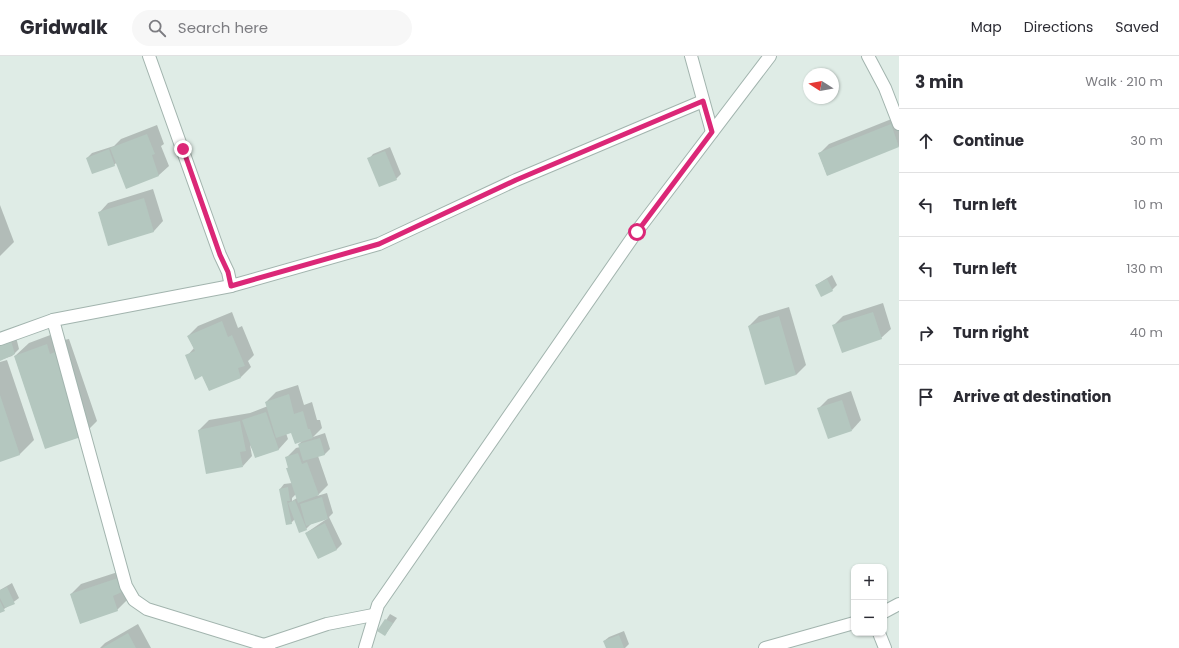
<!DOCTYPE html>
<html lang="en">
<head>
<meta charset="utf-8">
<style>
  body { margin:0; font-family:Poppins,sans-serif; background:#f7f7f7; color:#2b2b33 }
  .controls { position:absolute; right:12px; bottom:12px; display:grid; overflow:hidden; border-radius:8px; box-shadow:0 1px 3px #0004 }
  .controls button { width:36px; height:36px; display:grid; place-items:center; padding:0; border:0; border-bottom:1px solid #e1e1e2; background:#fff; color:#2b2b33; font:20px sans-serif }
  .compass { position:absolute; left:803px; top:12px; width:36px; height:36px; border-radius:50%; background:#fff; box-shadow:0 1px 3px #0004; rotate:281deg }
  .stop { position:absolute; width:12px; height:12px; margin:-9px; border:3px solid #db2777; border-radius:50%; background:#fff }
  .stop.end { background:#db2777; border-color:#fff; box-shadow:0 1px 4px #0008 }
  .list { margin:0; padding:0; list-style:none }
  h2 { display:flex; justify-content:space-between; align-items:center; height:52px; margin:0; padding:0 16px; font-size:17px }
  h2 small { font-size:13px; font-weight:400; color:#7c7c81 }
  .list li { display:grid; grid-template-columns:26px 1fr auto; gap:12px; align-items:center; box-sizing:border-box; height:64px; padding:0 16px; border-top:1px solid #e1e1e2 }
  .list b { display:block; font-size:15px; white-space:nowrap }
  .list em { font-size:13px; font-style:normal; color:#7c7c81 }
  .icon { flex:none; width:22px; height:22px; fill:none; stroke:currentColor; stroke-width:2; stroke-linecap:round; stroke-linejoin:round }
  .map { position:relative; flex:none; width:899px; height:592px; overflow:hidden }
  header { display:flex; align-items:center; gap:24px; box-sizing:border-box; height:56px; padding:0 20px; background:#fff; border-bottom:1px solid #e1e1e2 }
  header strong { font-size:19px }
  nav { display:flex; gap:22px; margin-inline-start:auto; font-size:14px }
  .search { width:280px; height:36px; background:#f7f7f7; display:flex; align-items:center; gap:10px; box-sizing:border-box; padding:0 14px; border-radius:22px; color:#7c7c81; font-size:15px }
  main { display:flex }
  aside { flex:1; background:#fff }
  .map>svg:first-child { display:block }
  .shadow { fill:#0003; fill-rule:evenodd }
  .building { fill:#b4c7bf }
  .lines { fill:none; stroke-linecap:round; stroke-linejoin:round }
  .minor-casing { stroke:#a2b4ae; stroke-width:14 }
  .minor { stroke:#fff; stroke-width:12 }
  .route { stroke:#db2777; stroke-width:5 }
</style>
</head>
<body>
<header>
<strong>Gridwalk</strong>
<div class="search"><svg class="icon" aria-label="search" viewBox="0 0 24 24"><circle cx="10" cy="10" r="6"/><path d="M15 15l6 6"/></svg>Search here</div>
<nav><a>Map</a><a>Directions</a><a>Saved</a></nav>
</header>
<main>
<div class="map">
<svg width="899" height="592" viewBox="0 0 899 592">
  <rect width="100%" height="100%" fill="#dfece6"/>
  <g class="shadow">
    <polygon points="899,60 899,90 827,119 819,98 829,88"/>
    <polygon points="157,69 164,88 161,90 169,110 159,119 127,131 117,106 114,109 87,102 92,97 114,90 121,83"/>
    <polygon points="390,91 401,118 396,123 369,103 373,98"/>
    <polygon points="153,133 163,165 154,175 109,189 99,157 108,147"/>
    <polygon points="0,149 14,186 0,200"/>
    <polygon points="832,219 837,229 832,234 816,229"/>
    <polygon points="883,247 891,273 881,282 834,269 843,260"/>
    <polygon points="789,251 806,309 796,319 749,270 759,260"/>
    <polygon points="232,256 238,272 242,270 254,299 248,305 251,311 241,321 209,334 203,319 187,300 194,292 188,280 198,270"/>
    <polygon points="61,275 64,284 69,283 97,365 83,379 15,300 29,287"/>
    <polygon points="16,281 19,293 12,300 0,304 0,286"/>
    <polygon points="7,304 34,384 20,398 0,405 0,306"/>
    <path d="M298,329L304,349L312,346L317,364H320L322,372L313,381L325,377L330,393L325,398L318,400L328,429L317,440L327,437L333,457L329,461L342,488L337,493L318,502L306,477L328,462L311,468L306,473L295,463L291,467L280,433L284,428L292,427L287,412L289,411L286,402L296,392L300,391L299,388L302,385L292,375L286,377L288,383L279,393L256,401L250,389L252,400L243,410L199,374L209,364L250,357L268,350L266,346L276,336ZM296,438L297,442L292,445V442Z"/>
    <polygon points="851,335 861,364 852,374 818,353 828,343"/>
    <polygon points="127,513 131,526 123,534 127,544 117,554 71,538 81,528"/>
    <polygon points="12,527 19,542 0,556 0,534"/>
    <polygon points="390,558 397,562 385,579 379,575"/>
    <polygon points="138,568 151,592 100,592 105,587"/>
    <polygon points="624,575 629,588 625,592 607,592 604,585 609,581"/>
  </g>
  <g class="building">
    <polygon points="891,68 899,91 827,120 818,97"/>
    <polygon points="147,78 155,98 152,99 159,120 126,133 110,92"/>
    <polygon points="109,93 115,110 92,118 86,102"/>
    <polygon points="385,95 397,124 379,131 367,102"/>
    <polygon points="144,142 154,176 108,190 98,156"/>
    <polygon points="827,223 833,235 821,241 815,229"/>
    <polygon points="873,256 882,283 842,297 832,269"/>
    <polygon points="779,260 796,319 765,329 748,270"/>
    <polygon points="222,265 228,281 232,279 245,310 238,312 241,322 209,335 202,320 195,324 185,299 195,295 187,280"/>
    <polygon points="11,285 15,298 0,305 0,288"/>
    <polygon points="47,288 50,298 55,296 84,380 45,393 14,300"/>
    <polygon points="289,338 294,358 303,355 308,373 310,373 313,382 295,388 291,377 276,382 265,346"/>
    <polygon points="0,339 20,399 0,406"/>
    <polygon points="842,344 852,375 828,383 817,352"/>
    <polygon points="266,356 279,394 255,402 242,364"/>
    <polygon points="240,365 246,395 240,396 243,411 206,418 198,374"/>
    <polygon points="320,382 325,399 303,405 298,388"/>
    <polygon points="298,397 302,408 307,406 319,439 298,447 286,412 288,412 285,401"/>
    <polygon points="288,431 290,445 287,445 292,468 286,469 279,433"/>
    <polygon points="322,441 328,463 306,470 300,448"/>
    <polygon points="295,444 307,474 299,477 288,447"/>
    <polygon points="325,467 337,494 318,503 305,477"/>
    <polygon points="118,522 122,536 113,540 118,555 80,568 70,538"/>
    <polygon points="7,531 15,548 5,552 0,542 0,534"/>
    <polygon points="0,545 5,555 0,557"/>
    <polygon points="385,563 393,567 385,580 377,575"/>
    <polygon points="128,577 136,592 102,592"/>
    <polygon points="619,579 624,592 606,592 603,585"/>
  </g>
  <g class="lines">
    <defs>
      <g id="minor">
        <polyline points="149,0 220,199 228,216 231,230 379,188 516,124 703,45"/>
        <polyline points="691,0 712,76"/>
        <polyline points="868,0 885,32 899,68"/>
        <polyline points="53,264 126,530 134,544 147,553 264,589 269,592"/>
        <polyline points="0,283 53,264 231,230"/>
        <polyline points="884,556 899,548"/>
        <polyline points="879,577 885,592"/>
        <polyline points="264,589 327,568 373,559"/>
        <polyline points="365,592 378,549 637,175 770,0"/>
        <polyline points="765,592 854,567"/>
      </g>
    </defs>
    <use href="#minor" class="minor-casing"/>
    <use href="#minor" class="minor"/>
  </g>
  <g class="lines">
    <polyline class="route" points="183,93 220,199 228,216 231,230 379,188 516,124 703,45 712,76 637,176"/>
  </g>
</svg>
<div class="controls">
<button>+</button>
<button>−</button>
</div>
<svg class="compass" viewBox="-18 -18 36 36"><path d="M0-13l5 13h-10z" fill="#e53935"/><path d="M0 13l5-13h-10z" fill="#7c7c81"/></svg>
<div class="stop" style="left:637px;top:176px"></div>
<div class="stop end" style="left:183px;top:93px"></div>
</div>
<aside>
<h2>3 min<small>Walk · 210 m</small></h2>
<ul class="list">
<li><svg class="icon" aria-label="ahead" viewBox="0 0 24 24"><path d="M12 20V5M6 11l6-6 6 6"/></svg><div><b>Continue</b></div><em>30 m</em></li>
<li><svg class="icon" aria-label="left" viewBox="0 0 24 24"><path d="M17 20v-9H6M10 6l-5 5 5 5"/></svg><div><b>Turn left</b></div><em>10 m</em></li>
<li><svg class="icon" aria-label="left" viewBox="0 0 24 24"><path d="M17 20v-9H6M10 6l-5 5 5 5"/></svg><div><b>Turn left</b></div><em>130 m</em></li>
<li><svg class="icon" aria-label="right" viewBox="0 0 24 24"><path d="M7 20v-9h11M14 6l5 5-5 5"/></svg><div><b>Turn right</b></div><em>40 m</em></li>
<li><svg class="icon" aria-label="arrive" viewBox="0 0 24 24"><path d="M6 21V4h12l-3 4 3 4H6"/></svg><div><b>Arrive at destination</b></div></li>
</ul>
</aside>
</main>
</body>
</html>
